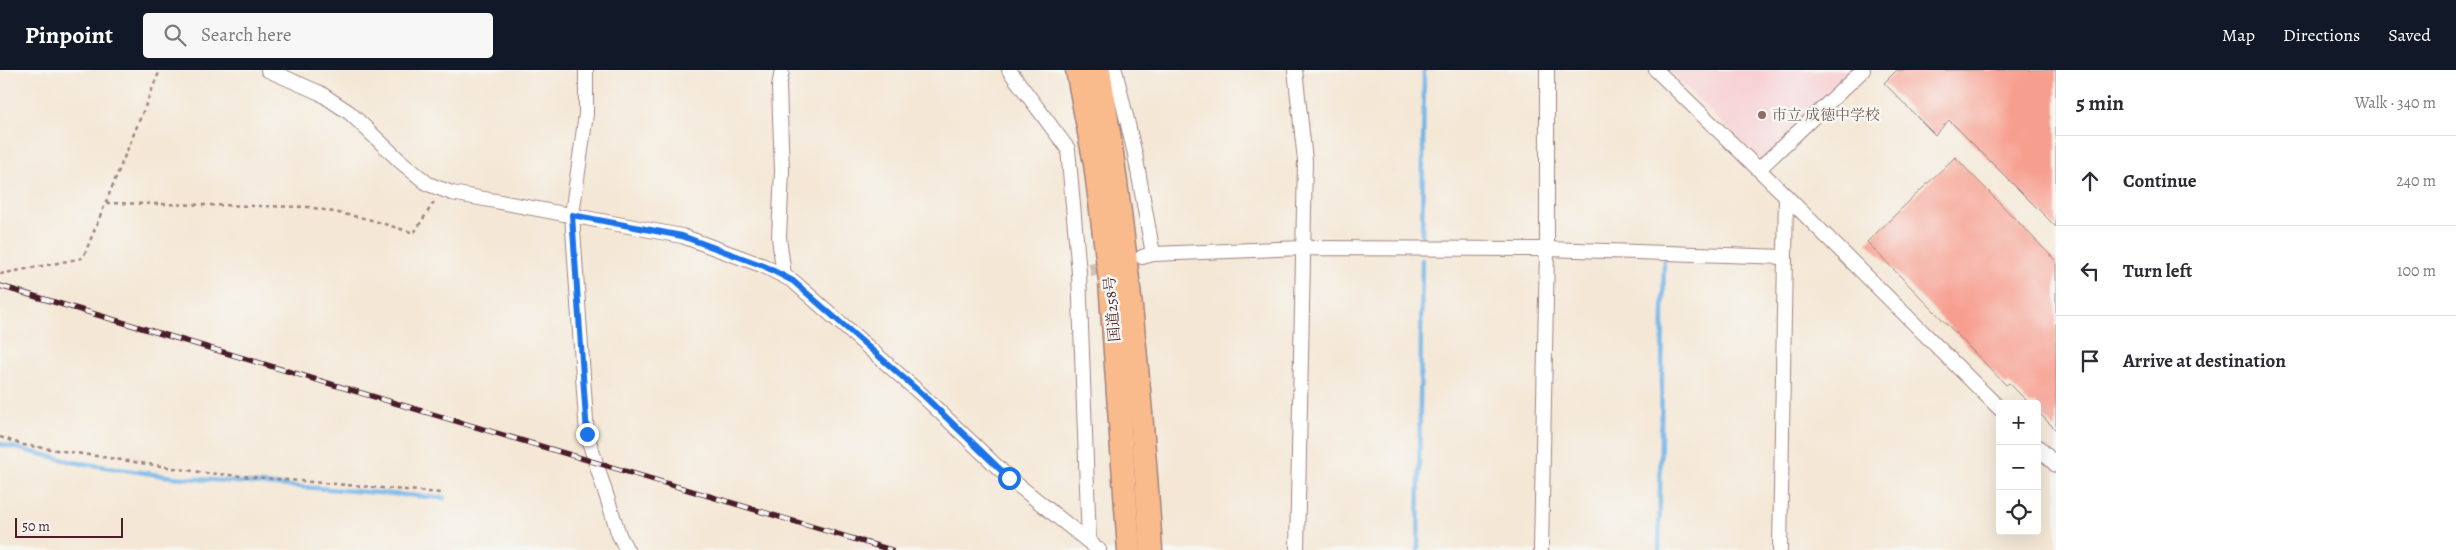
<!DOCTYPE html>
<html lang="en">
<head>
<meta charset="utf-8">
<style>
  body { margin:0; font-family:Alegreya,"Noto Serif JP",serif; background:#f7f7f7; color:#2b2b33 }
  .controls { position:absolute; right:15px; bottom:15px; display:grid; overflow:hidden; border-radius:5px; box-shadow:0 5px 20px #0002 }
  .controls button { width:45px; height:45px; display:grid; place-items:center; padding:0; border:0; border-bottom:1px solid #e1e1e2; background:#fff; color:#2b2b33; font:25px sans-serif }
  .scale { position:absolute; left:15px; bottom:12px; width:108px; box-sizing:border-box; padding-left:5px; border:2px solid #4a1f2b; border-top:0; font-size:14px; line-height:18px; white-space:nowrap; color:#4a1f2b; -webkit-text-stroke:4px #f6f6f2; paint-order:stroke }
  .stop { position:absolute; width:15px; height:15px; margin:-11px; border:4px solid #1a73e8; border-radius:50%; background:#fff }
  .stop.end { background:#1a73e8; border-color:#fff; box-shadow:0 1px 5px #0008 }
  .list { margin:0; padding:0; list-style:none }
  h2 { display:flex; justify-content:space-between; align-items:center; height:65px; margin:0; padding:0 20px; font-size:21px }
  h2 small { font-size:16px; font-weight:400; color:#7c7c81 }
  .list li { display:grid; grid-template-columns:32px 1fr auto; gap:15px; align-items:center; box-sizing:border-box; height:90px; padding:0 20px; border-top:1px solid #e1e1e2 }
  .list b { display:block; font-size:19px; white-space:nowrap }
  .list em { font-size:16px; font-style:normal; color:#7c7c81 }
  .icon { flex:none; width:28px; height:28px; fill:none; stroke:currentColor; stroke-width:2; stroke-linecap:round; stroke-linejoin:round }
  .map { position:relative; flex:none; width:2056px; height:480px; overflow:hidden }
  header { display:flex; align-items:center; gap:30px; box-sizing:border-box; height:70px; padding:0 25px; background:#111827; color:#fff }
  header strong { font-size:24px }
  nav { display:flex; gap:28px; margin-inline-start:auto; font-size:18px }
  .search { width:350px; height:45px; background:#f7f7f7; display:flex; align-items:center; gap:12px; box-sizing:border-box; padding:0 18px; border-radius:5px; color:#7c7c81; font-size:19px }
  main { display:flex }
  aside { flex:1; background:#fff }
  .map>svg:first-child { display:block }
  .built { fill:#f7cfd4 }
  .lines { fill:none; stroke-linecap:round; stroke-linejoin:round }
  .stream { stroke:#74b5e8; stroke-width:4.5 }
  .building { fill:#f79f8f }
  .minor-tunnel { stroke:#d2bfb3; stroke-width:14; stroke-dasharray:14 7; stroke-linecap:butt }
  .minor-casing { stroke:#9f8380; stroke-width:16 }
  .trunk-casing { stroke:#9f8380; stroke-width:25 }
  .path { stroke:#9f8380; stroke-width:2.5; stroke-dasharray:4 4; stroke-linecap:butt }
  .minor { stroke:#fff; stroke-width:14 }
  .trunk { stroke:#fabb8c; stroke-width:22 }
  .rail-casing { stroke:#4a1f2b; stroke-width:5.5 }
  .rail { stroke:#f6f6f2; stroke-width:4; stroke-dasharray:11; stroke-linecap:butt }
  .route { stroke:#1a73e8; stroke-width:6 }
  .education-dot { fill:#8d6e63; stroke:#f6f6f2; stroke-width:2 }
  .labels { text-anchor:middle; stroke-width:5; stroke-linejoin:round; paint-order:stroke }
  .education-label { font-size:15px; fill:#785e54; stroke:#f6f6f2; text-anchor:start }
  .street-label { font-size:15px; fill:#4a1f2b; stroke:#f6f6f2 }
</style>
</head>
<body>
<header>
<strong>Pinpoint</strong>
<div class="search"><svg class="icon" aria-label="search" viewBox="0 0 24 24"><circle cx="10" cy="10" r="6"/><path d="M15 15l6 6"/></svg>Search here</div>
<nav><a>Map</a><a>Directions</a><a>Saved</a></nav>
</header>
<main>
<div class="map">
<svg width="2056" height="480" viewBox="0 0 2056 480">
  <rect width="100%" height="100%" fill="#f6f6f2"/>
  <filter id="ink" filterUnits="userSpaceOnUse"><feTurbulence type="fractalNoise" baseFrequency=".02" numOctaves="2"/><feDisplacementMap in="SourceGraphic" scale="10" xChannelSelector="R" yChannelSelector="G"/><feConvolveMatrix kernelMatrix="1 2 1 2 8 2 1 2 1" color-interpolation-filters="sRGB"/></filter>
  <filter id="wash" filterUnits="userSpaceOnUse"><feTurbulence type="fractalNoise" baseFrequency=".0096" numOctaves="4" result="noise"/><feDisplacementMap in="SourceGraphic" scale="20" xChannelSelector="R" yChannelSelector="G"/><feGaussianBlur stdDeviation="1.12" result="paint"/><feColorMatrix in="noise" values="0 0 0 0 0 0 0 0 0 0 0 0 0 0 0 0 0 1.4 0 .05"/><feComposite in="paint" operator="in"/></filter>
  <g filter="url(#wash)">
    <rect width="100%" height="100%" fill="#f4e7d5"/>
    <polygon class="built" points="1669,0 1857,0 1761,91"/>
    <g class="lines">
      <g class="stream">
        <polyline points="1422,173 1424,0"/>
        <polyline points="0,374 73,392 172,407 444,428"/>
        <polyline points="1418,480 1422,190"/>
        <polyline points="1659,480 1664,189"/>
      </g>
    </g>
    <g id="blocks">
      <g class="building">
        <polygon points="1897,0 2056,0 2056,157 1949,50 1935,65 1884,13"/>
        <polygon points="1955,87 2056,191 2056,360 2037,341 2037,334 2030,334 2009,313 2006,315 1867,172"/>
      </g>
    </g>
  </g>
  <g filter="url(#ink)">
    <use href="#blocks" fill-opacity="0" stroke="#9f8380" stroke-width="1"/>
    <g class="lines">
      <polyline class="minor-tunnel" points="1090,200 1115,194"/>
      <defs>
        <g id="minor">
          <polyline points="268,0 320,23 350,43 400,91 428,114 452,123 682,166 764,196 793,211 921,324 1009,408 1099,480"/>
          <polyline points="586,0 586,44 572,145 587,365 619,465 627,480"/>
          <polyline points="782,0 779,17 782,101 779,167 784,206"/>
          <polyline points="1009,0 1068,79 1079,203 1089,471"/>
          <polyline points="1115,0 1135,84 1153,184"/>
          <polyline points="1295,0 1305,90 1297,480"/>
          <polyline points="1656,0 1786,126 1780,480"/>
          <polyline points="1759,99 1863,0"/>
          <polyline points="1786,126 2000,339"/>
          <polyline points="1142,187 1153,184 1303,178 1547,179 1785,187"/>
          <polyline points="2037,376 2056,395"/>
          <polyline points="1541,480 1547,179 1547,0"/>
        </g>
        <g id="trunk">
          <polyline points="1077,0 1095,94 1110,211 1129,480"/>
          <path d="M1099,0C1126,159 1141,319 1151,480"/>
        </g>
      </defs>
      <use href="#minor" class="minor-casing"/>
      <use href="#trunk" class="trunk-casing"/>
      <g class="path">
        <polyline points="106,133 309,137 368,149 414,163 434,132"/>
        <polyline points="0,204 83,188 160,0"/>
        <polyline points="0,367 24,375 206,403 441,423"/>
      </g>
      <use href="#minor" class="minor"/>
      <use href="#trunk" class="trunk"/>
      <defs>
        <polyline id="rail" points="0,216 891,480"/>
      </defs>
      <use href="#rail" class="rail-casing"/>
      <use href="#rail" class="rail"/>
    </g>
  </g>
  <g class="lines" filter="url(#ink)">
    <polyline class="route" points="587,364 572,145 682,166 764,196 793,211 922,324 1009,408"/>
  </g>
  <circle class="education-dot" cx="1762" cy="45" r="5"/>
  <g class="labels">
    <g class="education-label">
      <text x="1772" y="50">市立 成徳中学校</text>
    </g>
    <g class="street-label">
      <text transform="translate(1112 239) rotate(-95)" y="5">国道258号</text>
    </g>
  </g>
</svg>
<div class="controls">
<button>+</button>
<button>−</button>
<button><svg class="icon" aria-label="locate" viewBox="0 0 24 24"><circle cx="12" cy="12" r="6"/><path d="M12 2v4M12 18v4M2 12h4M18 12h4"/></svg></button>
</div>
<div class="scale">50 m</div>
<div class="stop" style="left:1009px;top:408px"></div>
<div class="stop end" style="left:587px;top:364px"></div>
</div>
<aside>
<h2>5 min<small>Walk · 340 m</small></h2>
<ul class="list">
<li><svg class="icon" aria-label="ahead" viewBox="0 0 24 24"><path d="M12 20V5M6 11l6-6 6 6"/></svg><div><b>Continue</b></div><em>240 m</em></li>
<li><svg class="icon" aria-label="left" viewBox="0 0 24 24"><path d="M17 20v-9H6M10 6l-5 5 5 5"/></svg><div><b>Turn left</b></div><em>100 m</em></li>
<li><svg class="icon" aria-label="arrive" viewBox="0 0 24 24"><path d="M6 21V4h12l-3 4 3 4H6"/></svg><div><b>Arrive at destination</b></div></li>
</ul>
</aside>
</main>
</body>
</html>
